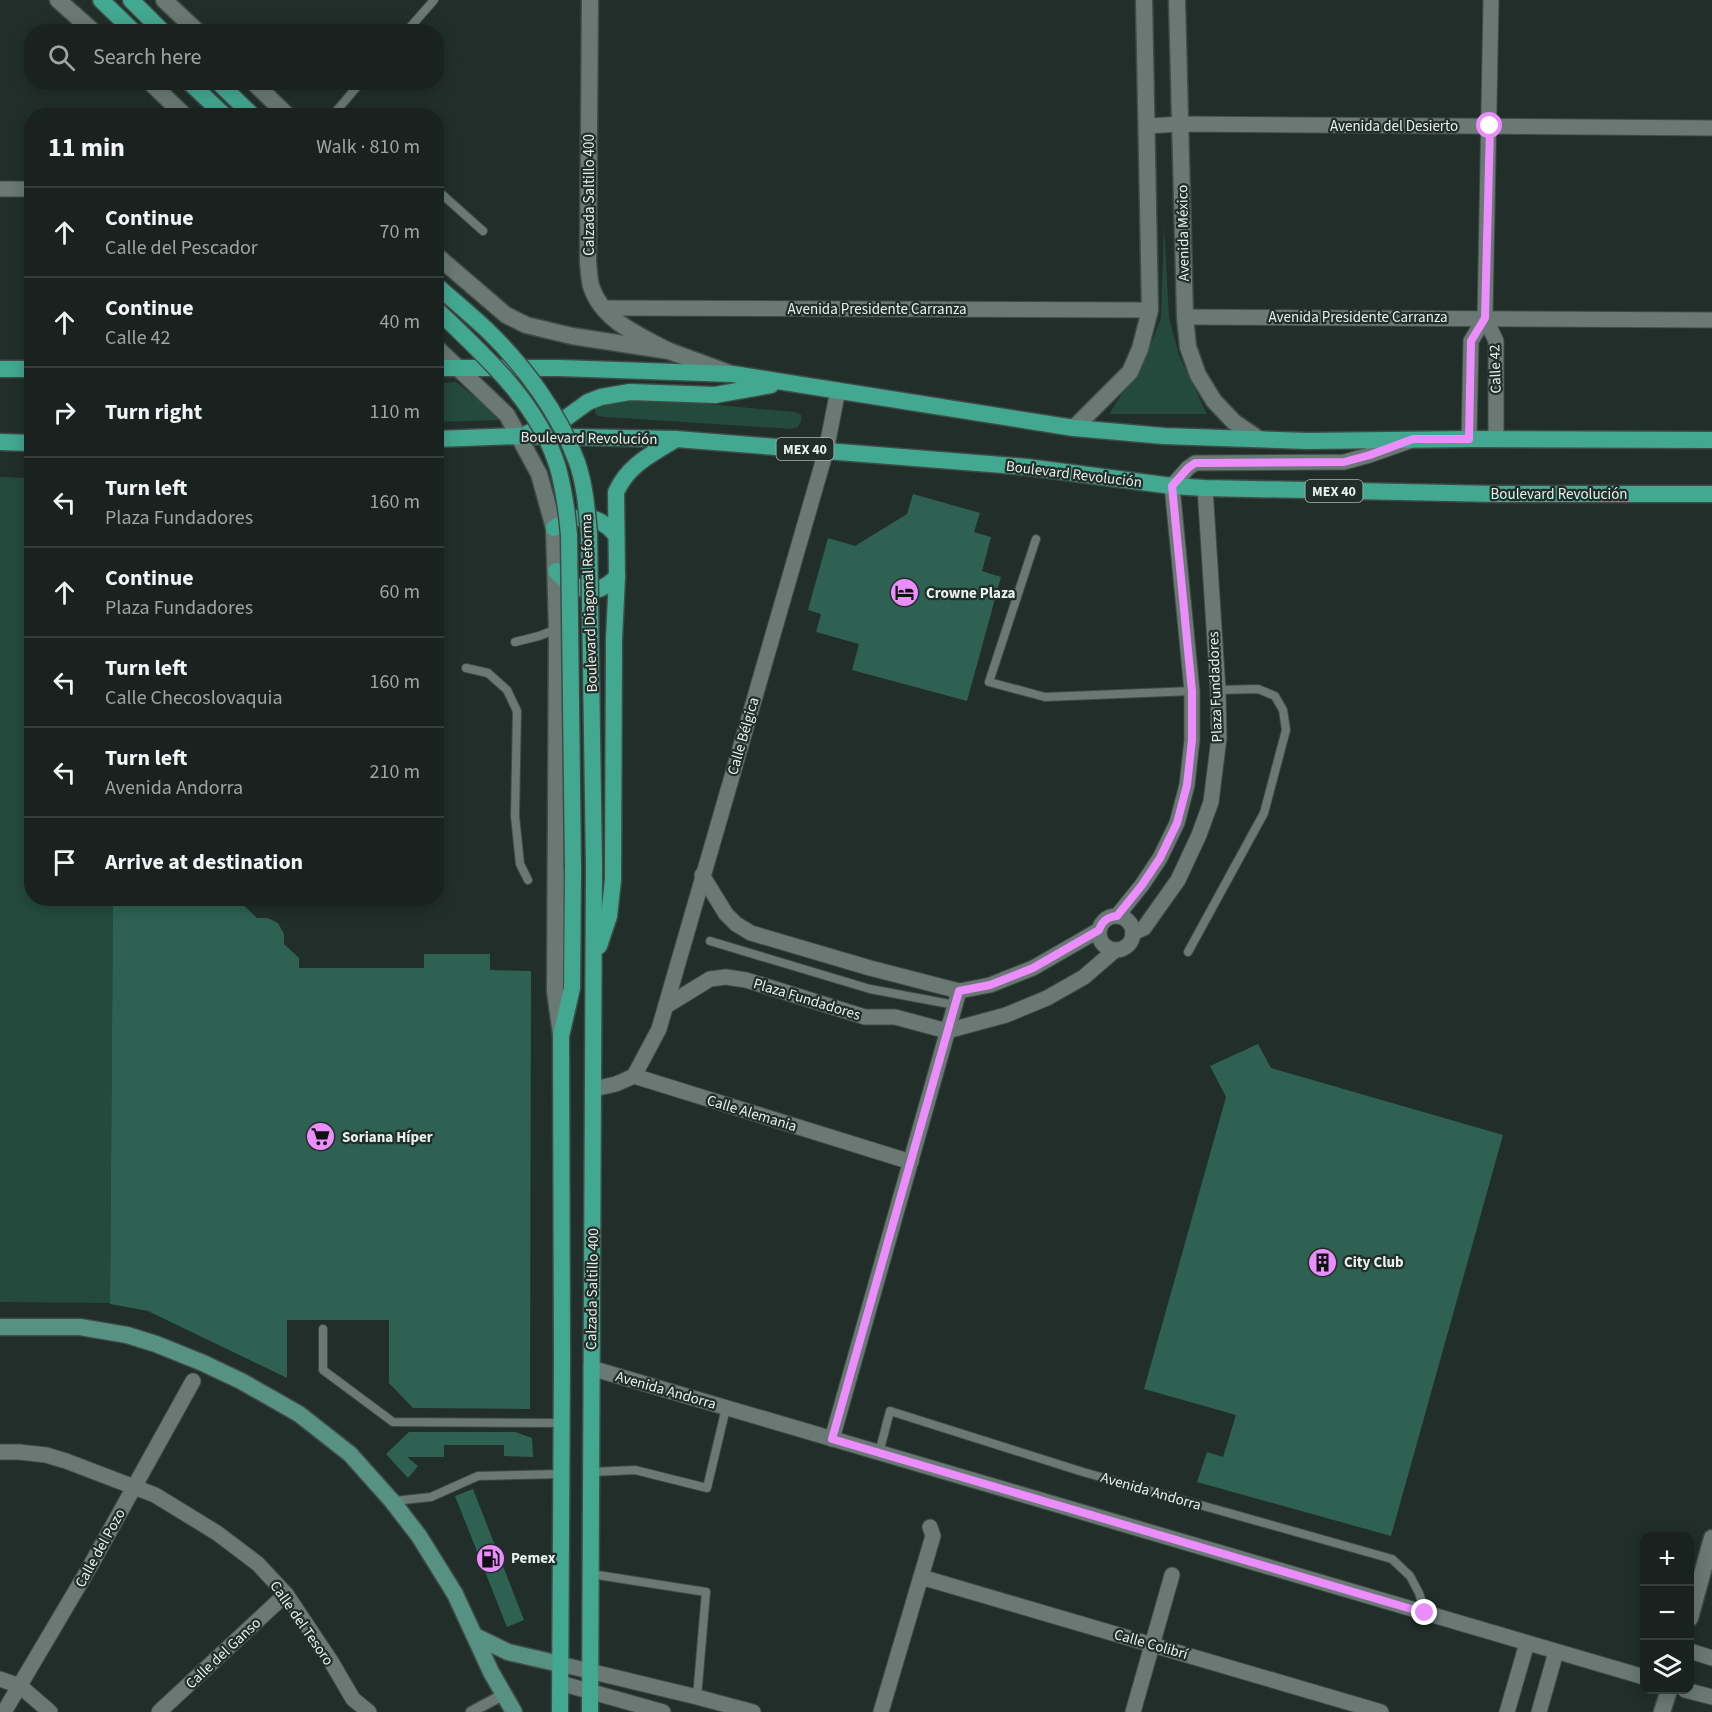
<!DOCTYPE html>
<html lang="en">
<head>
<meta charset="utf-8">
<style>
  body { margin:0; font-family:"Source Sans 3",sans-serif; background:#262f2c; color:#f1f3f6 }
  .controls { position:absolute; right:18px; bottom:18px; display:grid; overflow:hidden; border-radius:12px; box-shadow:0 3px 15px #0003 }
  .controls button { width:54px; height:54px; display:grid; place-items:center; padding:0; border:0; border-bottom:2px solid #373f3d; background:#19221f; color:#f1f3f6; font:30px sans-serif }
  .stop { position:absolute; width:18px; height:18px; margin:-14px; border:4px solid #eb8dfc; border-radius:50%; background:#fff }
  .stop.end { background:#eb8dfc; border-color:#fff; box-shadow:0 2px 6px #0008 }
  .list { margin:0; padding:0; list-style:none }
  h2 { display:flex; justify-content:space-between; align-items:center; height:78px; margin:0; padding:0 24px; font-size:26px }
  h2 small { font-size:20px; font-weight:400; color:#9fa4a4 }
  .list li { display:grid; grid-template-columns:39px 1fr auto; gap:18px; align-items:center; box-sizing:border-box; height:90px; padding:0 24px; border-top:2px solid #373f3d }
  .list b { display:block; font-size:22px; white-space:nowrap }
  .list p { margin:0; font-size:20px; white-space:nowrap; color:#9fa4a4 }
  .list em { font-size:20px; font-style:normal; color:#9fa4a4 }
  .icon { flex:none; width:33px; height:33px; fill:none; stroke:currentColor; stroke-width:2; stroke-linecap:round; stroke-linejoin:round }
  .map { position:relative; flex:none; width:1712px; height:1712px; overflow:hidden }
  .search { position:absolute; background:#19221f; box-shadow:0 3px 15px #0003; left:24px; top:24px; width:420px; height:66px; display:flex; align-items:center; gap:15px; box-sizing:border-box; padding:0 21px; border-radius:24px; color:#9fa4a4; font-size:22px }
  .panel { position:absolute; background:#19221f; box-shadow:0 3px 15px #0003; left:24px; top:108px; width:420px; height:798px; border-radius:24px }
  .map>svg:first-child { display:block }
  .green { fill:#244a3e }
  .building { fill:#2e6152 }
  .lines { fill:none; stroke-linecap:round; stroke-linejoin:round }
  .service-casing { stroke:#3f4b47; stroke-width:10 }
  .pedestrian-casing { stroke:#3f4b47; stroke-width:13 }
  .minor-casing { stroke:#3f4b47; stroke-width:17 }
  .tertiary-casing { stroke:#3f4b47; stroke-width:19 }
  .secondary-casing { stroke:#3f4b47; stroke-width:19 }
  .primary-casing { stroke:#3f4b47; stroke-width:19 }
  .service { stroke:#6a7974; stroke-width:8 }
  .pedestrian { stroke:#6a7974; stroke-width:10 }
  .minor { stroke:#6a7974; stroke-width:15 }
  .tertiary { stroke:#6a7974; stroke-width:16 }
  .secondary { stroke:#569182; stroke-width:16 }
  .primary { stroke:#43a890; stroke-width:16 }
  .primary-bridge-casing { stroke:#3f4b47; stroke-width:19; stroke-linecap:butt }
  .primary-bridge { stroke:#43a890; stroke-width:16 }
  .route { stroke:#eb8dfc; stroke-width:8 }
  .labels { text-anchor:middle; stroke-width:4.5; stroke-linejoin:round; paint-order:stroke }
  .shield { fill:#212e29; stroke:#acb6b3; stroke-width:1.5 }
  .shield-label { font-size:14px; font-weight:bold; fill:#e8f1ee }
  .street-label { font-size:15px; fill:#e8f1ee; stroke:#212e29 }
  .poi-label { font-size:15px; font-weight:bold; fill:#e8f1ee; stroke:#212e29; text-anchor:start }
</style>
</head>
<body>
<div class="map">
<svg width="1712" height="1712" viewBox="0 0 1712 1712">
  <rect width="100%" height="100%" fill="#212e29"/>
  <g class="green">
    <polygon points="1164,225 1169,318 1179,355 1207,414 1109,414 1147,355 1161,318"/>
    <polygon points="456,382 503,420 437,422 437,383"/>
    <path d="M642,398L795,412L801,415V421L798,427L791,429L607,417L598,416L595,413V409C609,401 626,400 642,398Z"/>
    <polygon points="0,477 31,478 32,898 113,899 110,1303 0,1302"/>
  </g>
  <g class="building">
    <polygon points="913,494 980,513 974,532 991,537 982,571 1001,577 967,701 852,670 859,644 816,632 821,614 808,610 828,538 855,546 907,514"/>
    <polygon points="113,898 236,898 257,918 268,918 278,923 284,934 284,944 299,958 299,968 424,968 424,954 490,954 490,970 531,971 530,1409 413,1408 389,1383 389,1320 287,1320 287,1378 148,1311 110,1304"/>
    <polygon points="1258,1044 1271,1068 1503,1135 1391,1536 1197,1482 1207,1452 1223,1457 1236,1415 1144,1389 1226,1097 1210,1066"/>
    <polygon points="409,1432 515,1432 532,1438 533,1457 504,1456 504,1445 444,1445 444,1457 407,1457 418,1466 408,1478 386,1454"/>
    <polygon points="473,1489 524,1620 507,1627 455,1496"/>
  </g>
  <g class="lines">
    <defs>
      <g id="service">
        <polyline points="406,32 434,0"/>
        <polyline points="332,116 361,82"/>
        <polyline points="436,189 483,231"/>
        <polyline points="1036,539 989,682 1045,697 1192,691"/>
        <polyline points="515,642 539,636 557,629"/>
        <polyline points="466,668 488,673 507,690 517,711 515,816 520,864 528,880"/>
        <polyline points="710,941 870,989 955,1005"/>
        <polyline points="1188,952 1264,813 1286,730 1283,710 1275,696 1258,689 1218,690"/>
        <polyline points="323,1329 323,1370 393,1422 561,1423"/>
        <polyline points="879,1453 890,1411 1083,1472 1392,1559 1410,1576 1419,1593 1425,1612"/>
        <polyline points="591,1472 635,1470 707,1488 726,1408"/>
        <polyline points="394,1501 431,1497 478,1476 561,1474"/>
        <polyline points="591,1574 706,1592 697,1697"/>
      </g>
      <polyline id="pedestrian" points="471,1712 497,1698 506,1698"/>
      <g id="minor">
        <polyline points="1491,0 1485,318 1496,341 1496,439"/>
        <polyline points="1148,126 1181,124 1712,128"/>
        <polyline points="0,189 32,189"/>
        <polyline points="603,308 1150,310"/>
        <polyline points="1185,317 1712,320"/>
        <polyline points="1469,439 1471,341 1485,318"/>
        <polyline points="702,875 726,914 736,924 751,933 870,968 959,991 990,985 1033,968 1099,930"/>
        <circle cx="1116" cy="933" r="17"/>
        <polyline points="1117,916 1142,885 1160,858 1177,823 1187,785 1192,740 1192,691 1172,486 1188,468 1195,463 1344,462 1370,455 1407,442"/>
        <polyline points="1133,933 1144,928 1178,880 1199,835 1211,802 1219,738 1218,690 1205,488"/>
        <polyline points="666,1006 710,979 726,977 746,980 865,1017 895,1017 947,1031 1006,1015 1047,998 1084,977 1114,951"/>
        <polyline points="634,1076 659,1029 826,451 838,390"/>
        <polyline points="594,1089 616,1084 634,1076 911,1162"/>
        <polyline points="591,1368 1644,1677"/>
        <polyline points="832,1439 959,991"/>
        <polyline points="0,1452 19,1452 46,1455 66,1461 155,1495 217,1533 258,1564 286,1594 332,1663 353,1699 369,1712"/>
        <polyline points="921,1577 1381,1712"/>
        <polyline points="1690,1651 1712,1658"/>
        <polyline points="560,1664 697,1697 753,1712"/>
        <polyline points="0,1679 20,1686 50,1712"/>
        <polyline points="560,1683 663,1712"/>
        <polyline points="1685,1690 1712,1697"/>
        <polyline points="4,1712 88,1570 193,1381"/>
        <polyline points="159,1712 286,1594"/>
        <polyline points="881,1712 933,1536 930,1527"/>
        <polyline points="1133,1712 1172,1575"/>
        <polyline points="1507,1712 1527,1643"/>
        <polyline points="1539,1712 1556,1652"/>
      </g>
      <g id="tertiary">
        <polyline points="58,0 94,32"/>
        <polyline points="164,0 198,32"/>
        <path d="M590,0L588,262C589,270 589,279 591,286C602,321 639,335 669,351"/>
        <polyline points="1177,0 1185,317 1188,347 1198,375 1214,401 1234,422 1259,439"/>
        <polyline points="150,82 185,116"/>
        <polyline points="253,82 288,116"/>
        <polyline points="436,255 506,315 526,325 572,336 669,351 729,373"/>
        <polyline points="436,347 507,415 539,474 554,528 557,629 555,991 561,1035"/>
        <polyline points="1074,428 1130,372 1140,349 1150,310 1144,0"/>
        <polyline points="1690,1618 1712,1538"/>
        <polyline points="1662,1712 1669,1690"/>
      </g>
      <g id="secondary">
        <polyline points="0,1327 80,1327 127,1335 156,1344 203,1363 241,1381 299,1414 350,1454 392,1501 419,1536 455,1594 491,1672 514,1712"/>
        <polyline points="475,1636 508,1652 560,1664"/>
      </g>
      <g id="primary">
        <polyline points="101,0 134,32"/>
        <polyline points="131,0 163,32"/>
        <polyline points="189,82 225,116"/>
        <polyline points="218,82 253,116"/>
        <polyline points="436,368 559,368 733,374 1074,428 1164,436 1308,441 1469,439 1712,440"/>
        <polyline points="0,369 32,369"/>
        <polyline points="528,433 566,418 588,402 601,397 630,392 715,395 771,385"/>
        <polyline points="436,439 519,436 676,439 1027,467 1172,486 1205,488 1497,494 1712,494"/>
        <polyline points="0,442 32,443"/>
        <path d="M554,528C576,513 597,513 615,534"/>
        <path d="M556,571C568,584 588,597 605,586C610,584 613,580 617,577"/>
        <path d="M599,946L609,916L613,880L614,639L617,577L616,492C629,464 651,455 676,439"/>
        <polyline points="560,1712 562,1358 561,1036 572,988 573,869"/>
        <polyline points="590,1712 594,866"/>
      </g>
    </defs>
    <use href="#service" class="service-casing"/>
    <use href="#pedestrian" class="pedestrian-casing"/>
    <use href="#minor" class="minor-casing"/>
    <use href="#tertiary" class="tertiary-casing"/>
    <use href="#secondary" class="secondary-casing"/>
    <use href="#primary" class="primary-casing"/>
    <use href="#service" class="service"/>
    <use href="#pedestrian" class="pedestrian"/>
    <use href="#minor" class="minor"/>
    <use href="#tertiary" class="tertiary"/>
    <use href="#secondary" class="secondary"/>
    <use href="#primary" class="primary"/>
    <defs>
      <g id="primary-bridge">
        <path d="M436,285C453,300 471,315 488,331C525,367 559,413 577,462C585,485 587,511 589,534L594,866"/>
        <path d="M436,309C484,355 538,402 558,468C564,490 567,512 569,535L573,869"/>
      </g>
    </defs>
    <use href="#primary-bridge" class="primary-bridge-casing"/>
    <use href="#primary-bridge" class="primary-bridge"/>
  </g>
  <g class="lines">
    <path class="route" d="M1425,1613L832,1439L959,991L990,985L1033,968L1099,930C1102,921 1107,917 1117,916L1142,885L1160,858L1177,823L1187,785L1192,740V691L1172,486L1188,468L1195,463L1344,462L1370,455L1413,439H1469L1471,341L1485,318L1490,126"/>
  </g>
  <defs>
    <symbol id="hotel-disc" viewBox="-11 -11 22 22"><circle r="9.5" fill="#eb8dfc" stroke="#212e29"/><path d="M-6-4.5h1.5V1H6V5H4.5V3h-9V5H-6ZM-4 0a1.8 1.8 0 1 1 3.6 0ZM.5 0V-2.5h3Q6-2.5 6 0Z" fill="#111"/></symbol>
    <symbol id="supermarket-disc" viewBox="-11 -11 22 22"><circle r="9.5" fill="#eb8dfc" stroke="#212e29"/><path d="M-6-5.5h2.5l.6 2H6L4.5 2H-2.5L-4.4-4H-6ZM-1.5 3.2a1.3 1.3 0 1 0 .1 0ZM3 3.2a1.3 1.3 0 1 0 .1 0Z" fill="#111"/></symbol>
    <symbol id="building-disc" viewBox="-11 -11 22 22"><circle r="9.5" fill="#eb8dfc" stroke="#212e29"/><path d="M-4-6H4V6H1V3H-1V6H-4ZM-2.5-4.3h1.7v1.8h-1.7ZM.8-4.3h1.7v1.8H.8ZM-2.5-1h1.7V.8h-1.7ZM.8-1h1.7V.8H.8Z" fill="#111"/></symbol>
    <symbol id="fuel-disc" viewBox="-11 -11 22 22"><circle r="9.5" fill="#eb8dfc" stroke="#212e29"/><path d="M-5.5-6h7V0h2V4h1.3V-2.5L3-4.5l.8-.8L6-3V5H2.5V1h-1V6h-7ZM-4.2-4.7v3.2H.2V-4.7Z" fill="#111"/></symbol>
  </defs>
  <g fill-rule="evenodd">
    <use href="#hotel-disc" x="888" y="576" width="33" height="33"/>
    <use href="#supermarket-disc" x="304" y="1120" width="33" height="33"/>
    <use href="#building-disc" x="1306" y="1246" width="33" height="33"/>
    <use href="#fuel-disc" x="474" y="1542" width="33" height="33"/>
  </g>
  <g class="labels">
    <g class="shield">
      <rect x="776.5" y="438" width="57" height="22" rx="4.5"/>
      <rect x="1305.5" y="480" width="57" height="22" rx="4.5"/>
    </g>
    <g class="shield-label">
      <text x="805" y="454">MEX 40</text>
      <text x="1334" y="496">MEX 40</text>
    </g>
    <g class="street-label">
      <text x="1394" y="131">Avenida del Desierto</text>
      <text transform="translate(589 195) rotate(-90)" y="5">Calzada Saltillo 400</text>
      <text transform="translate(1183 233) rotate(-91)" y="5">Avenida México</text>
      <text x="877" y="314">Avenida Presidente Carranza</text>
      <text x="1358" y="322">Avenida Presidente Carranza</text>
      <text transform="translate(1495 369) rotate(-92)" y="5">Calle 42</text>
      <text transform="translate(589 438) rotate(1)" y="5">Boulevard Revolución</text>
      <text transform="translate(1074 474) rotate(7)" y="5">Boulevard Revolución</text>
      <text x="1559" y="499">Boulevard Revolución</text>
      <text transform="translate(589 603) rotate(-92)" y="5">Boulevard Diagonal Reforma</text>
      <text transform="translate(1215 687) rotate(-92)" y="5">Plaza Fundadores</text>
      <text transform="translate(743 736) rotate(-74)" y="5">Calle Bélgica</text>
      <text transform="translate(807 999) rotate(17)" y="5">Plaza Fundadores</text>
      <text transform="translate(752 1113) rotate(17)" y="5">Calle Alemania</text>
      <text transform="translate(592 1289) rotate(-89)" y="5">Calzada Saltillo 400</text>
      <text transform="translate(666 1390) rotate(16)" y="5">Avenida Andorra</text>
      <text transform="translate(1151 1491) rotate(16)" y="5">Avenida Andorra</text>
      <text transform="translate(100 1548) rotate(-61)" y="5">Calle del Pozo</text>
      <text transform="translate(302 1623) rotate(55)" y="5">Calle del Tesoro</text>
      <text transform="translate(1151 1644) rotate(16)" y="5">Calle Colibrí</text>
      <text transform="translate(223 1653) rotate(-43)" y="5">Calle del Ganso</text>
    </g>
    <g class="poi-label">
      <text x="926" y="598">Crowne Plaza</text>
      <text x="342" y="1142">Soriana Híper</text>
      <text x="1344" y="1267">City Club</text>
      <text x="511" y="1563">Pemex</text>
    </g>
  </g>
</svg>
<div class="controls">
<button>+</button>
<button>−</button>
<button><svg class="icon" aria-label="layers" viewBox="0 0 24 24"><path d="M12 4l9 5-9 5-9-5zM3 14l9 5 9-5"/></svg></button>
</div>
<div class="stop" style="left:1490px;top:126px"></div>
<div class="stop end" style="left:1425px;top:1613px"></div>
<div class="search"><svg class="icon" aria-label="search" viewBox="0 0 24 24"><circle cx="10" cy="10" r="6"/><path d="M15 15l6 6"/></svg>Search here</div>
<section class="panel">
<h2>11 min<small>Walk · 810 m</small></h2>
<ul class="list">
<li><svg class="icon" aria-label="ahead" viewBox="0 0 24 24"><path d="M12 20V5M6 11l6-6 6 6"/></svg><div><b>Continue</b><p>Calle del Pescador</p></div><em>70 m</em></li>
<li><svg class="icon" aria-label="ahead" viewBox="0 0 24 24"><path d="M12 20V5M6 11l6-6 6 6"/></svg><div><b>Continue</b><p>Calle 42</p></div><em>40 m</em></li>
<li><svg class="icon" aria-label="right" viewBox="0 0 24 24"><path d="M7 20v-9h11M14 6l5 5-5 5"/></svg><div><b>Turn right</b></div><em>110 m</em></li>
<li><svg class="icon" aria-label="left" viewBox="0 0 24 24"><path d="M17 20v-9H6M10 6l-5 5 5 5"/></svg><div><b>Turn left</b><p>Plaza Fundadores</p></div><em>160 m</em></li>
<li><svg class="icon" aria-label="ahead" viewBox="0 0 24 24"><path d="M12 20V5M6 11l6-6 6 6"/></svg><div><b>Continue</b><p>Plaza Fundadores</p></div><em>60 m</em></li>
<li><svg class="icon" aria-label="left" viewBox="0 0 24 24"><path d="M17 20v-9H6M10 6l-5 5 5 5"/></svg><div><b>Turn left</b><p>Calle Checoslovaquia</p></div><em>160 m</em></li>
<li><svg class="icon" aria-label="left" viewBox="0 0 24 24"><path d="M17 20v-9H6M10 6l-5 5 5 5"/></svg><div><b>Turn left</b><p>Avenida Andorra</p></div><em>210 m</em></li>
<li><svg class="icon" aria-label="arrive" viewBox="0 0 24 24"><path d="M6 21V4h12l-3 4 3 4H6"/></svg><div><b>Arrive at destination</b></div></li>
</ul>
</section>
</div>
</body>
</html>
